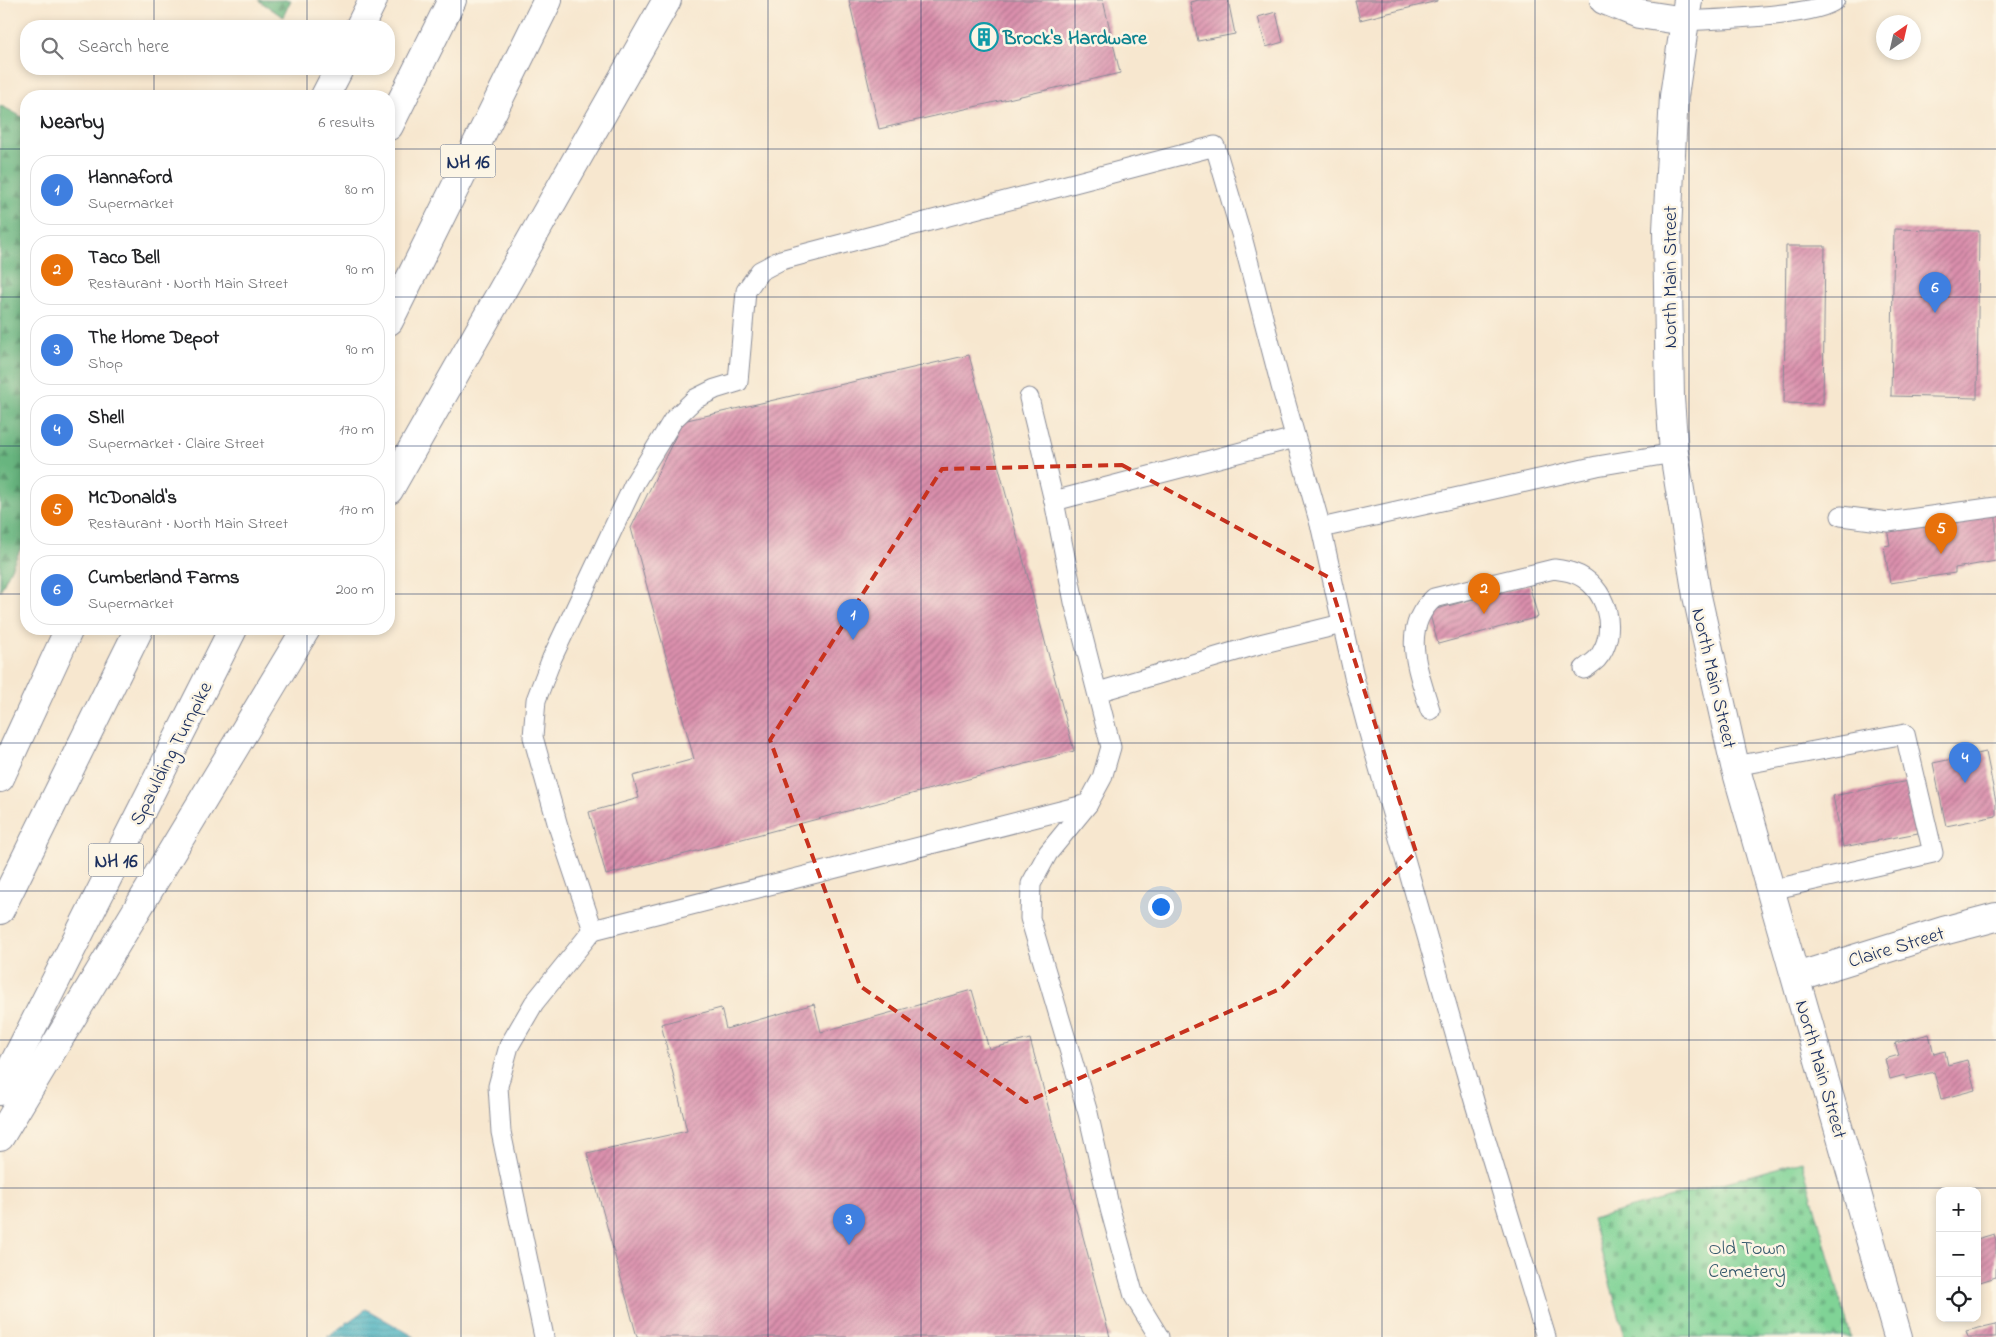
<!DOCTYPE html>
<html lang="en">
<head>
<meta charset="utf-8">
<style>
  body { margin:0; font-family:"Indie Flower",sans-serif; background:#f6f6f6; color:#202124 }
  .controls { position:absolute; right:15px; bottom:15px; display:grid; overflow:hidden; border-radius:10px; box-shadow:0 2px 8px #0003 }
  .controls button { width:45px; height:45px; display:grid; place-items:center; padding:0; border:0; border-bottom:1px solid #e0e0e0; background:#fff; color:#202124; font:25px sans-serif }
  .compass { position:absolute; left:1876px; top:15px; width:45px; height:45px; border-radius:50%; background:#fff; box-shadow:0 2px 8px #0003; rotate:34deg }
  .you { position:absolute; left:1160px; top:906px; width:18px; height:18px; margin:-12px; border:4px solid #fff; border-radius:50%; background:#1a73e8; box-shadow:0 0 0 8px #1a73e833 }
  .badge { display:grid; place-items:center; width:32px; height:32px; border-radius:50%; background:#0b8043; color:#fff; font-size:16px; font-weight:700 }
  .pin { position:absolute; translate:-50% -41px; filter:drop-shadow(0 1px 2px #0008) }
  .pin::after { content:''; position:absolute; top:26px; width:18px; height:15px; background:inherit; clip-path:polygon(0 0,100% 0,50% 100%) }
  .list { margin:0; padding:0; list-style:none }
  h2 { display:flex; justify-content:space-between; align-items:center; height:65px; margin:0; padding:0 20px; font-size:21px }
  h2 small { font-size:16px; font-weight:400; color:#757577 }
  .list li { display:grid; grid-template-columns:32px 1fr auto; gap:15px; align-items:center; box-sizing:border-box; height:70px; margin:0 10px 10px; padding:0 10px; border:1px solid #e0e0e0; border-radius:20px }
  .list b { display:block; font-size:19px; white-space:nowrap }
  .list p { margin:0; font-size:16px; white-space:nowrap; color:#757577 }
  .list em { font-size:16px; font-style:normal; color:#757577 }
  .icon { flex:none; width:28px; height:28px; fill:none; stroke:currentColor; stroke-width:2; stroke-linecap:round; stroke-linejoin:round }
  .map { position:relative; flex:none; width:1996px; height:1337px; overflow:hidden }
  .search { position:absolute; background:#fff; box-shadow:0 2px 8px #0003; left:20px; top:20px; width:375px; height:55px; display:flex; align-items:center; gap:12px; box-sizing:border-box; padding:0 18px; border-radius:20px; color:#757577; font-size:19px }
  .panel { position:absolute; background:#fff; box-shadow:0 2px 8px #0003; left:20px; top:90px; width:375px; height:545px; border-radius:20px }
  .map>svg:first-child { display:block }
  .forest { fill:url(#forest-firs); stroke:#42726e }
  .cemetery { fill:url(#cemetery-stones); stroke:#4e817a }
  .water { fill:url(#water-rules); stroke:#2e6e8e }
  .building { fill:url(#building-hatch) }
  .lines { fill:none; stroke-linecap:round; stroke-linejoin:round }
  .service-casing { stroke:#898b96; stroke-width:21 }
  .minor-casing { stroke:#898b96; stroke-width:30 }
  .secondary-casing { stroke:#898b96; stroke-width:30 }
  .motorway-casing { stroke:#898b96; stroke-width:30 }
  .service { stroke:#fff; stroke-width:19 }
  .minor { stroke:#fff; stroke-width:28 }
  .secondary { stroke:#fff; stroke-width:28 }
  .motorway { stroke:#fff; stroke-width:28 }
  .marked { fill:none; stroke:#c8321e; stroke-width:4; stroke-dasharray:10 6; stroke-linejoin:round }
  .grid { fill:none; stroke:#1b2f5e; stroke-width:1; stroke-opacity:0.55 }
  .labels { text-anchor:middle; stroke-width:5; stroke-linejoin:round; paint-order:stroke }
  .shield { fill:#fcf5e5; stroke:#5e6a86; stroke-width:1 }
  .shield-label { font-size:19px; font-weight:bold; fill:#1b2f5e }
  .culture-label { font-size:20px; font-weight:bold; fill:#0d838f; stroke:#fcf5e5; text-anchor:start }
  .street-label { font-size:20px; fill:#1b2f5e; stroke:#fcf5e5 }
  .park-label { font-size:20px; fill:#34586c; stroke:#fcf5e5 }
</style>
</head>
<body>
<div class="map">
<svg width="1996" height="1337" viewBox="0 0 1996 1337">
  <defs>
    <pattern id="forest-firs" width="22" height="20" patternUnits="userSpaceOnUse" patternTransform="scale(1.25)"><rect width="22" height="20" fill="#68b57f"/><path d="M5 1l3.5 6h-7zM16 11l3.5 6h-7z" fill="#55946b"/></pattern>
    <pattern id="cemetery-stones" width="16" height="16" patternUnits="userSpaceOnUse" patternTransform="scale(1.25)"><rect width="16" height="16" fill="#80d396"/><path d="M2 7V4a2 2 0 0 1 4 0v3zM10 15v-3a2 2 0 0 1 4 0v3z" fill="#6eb584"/></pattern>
    <pattern id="water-rules" width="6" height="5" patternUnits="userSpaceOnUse" patternTransform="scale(1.25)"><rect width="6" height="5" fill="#40aebe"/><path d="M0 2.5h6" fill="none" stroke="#358e9e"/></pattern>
    <pattern id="building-hatch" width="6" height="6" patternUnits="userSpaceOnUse" patternTransform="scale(1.25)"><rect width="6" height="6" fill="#da8fac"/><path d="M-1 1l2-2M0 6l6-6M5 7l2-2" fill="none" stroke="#b0758f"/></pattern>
  </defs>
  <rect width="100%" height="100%" fill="#fcf5e5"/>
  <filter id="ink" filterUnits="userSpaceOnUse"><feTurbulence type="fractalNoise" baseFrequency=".02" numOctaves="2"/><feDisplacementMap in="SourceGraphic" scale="10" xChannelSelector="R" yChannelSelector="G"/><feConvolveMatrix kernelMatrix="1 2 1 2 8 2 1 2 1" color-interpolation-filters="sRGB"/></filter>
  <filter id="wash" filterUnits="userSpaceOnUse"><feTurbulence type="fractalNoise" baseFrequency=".0096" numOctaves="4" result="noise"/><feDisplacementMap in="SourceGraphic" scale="20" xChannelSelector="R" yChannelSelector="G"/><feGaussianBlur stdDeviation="1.12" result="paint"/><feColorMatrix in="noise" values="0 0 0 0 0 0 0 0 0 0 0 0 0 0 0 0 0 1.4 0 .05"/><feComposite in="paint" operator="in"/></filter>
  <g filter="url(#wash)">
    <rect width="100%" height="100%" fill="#f7e7cf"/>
    <g class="forest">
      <polygon points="258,0 291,0 283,17"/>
      <polygon points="0,105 26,119 26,538 0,591"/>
    </g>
    <polygon class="cemetery" points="1802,1161 1851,1337 1625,1337 1592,1219"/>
    <polygon class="water" points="366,1309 415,1337 327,1337"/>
    <g id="blocks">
      <g class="building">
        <polygon points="849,0 1103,0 1120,73 879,129"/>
        <polygon points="1199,0 1228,0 1235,34 1198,41 1190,2"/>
        <polygon points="1355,0 1437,0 1437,1 1360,20"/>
        <polygon points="1276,12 1283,42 1266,47 1258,17"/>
        <polygon points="1894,229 1979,231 1977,398 1891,396"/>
        <polygon points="1786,246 1825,246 1823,404 1784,403"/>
        <polygon points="969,355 1074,751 606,875 589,812 639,798 633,776 694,759 631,528 683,421"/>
        <polygon points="1996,511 1996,561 1955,568 1955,573 1890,583 1884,546 1890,545 1887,528"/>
        <polygon points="1529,584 1538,617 1438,644 1429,611"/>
        <polygon points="1986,752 1996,802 1996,816 1946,826 1933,763"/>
        <polygon points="1908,781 1918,833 1843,847 1833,796"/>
        <polygon points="972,990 989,1049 1030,1039 1110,1337 637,1337 587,1153 687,1131 661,1024 721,1008 726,1029 814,1004 821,1032"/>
        <polygon points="1929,1034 1934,1054 1945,1051 1948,1065 1967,1060 1975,1090 1941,1099 1934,1072 1906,1079 1905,1075 1890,1079 1885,1059 1899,1055 1895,1043"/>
        <polygon points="1994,1234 1996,1241 1996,1277 1977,1283 1977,1239"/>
        <polygon points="1996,1324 1996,1337 1968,1337 1966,1331"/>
      </g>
    </g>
  </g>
  <g filter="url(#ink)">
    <use href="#blocks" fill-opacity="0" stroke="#898b96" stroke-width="1"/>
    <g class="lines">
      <defs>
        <g id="service">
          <path d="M1685,21C1715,19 1816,17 1835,0"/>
          <polyline points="1029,398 1054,501 1074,602 1111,747 1102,778 1088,804 1048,853 1031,884 1030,918 1088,1113 1110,1209 1134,1296 1159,1337"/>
          <polyline points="1054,501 1295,438"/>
          <polyline points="1841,516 1888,522 1996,507"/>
          <polyline points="1321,528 1597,466 1674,453"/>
          <polyline points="1098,692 1260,644 1342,624"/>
          <path d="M1430,710C1419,672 1399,629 1434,598L1554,569C1561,570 1568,571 1573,573C1607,584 1620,633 1597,659C1593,663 1588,666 1584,669"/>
          <polyline points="1735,766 1905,734 1933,853 1771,890"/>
          <polyline points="593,930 1088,804"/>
          <polyline points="544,1337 501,1132 498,1086 509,1046 534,1003 593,930 558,826 533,737 536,700 552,658 635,482 673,420 695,399 715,389 738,382 746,291 760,271 781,260 1215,146 1242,237 1281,386 1321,528 1355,681 1367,726 1475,1104 1546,1337"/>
        </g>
        <g id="minor">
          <polyline points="1604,0 1639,14 1685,21"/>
          <polyline points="1796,977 1943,931 1996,917"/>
        </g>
        <polyline id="secondary" points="1688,0 1674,96 1667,230 1670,398 1674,453 1697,596 1735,766 1898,1337"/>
        <g id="motorway">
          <polyline points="360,26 373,0"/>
          <polyline points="325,96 339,69"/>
          <polyline points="389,126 452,0"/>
          <polyline points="389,321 548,0"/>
          <polyline points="389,490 667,0"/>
          <polyline points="0,778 69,629"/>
          <polyline points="0,910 139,629"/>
          <polyline points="0,1091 233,629"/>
          <polyline points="0,1137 306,629"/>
        </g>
      </defs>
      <use href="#service" class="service-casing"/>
      <use href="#minor" class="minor-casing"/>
      <use href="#secondary" class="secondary-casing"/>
      <use href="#motorway" class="motorway-casing"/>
      <use href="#service" class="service"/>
      <use href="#minor" class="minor"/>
      <use href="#secondary" class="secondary"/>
      <use href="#motorway" class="motorway"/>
    </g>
  </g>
  <path class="marked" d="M1122,465L1328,577L1416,852L1282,988L1026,1102L860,986L770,740L942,469Z"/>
  <path class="grid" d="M154,0V26M307,0V26M461,0V1337M614,0V1337M768,0V1337M921,0V1337M1075,0V1337M1228,0V1337M1382,0V1337M1535,0V1337M1689,0V1337M1842,0V1337M154,69V96M307,69V96M0,149H26M389,149H1996M0,297H26M389,297H1996M0,446H26M389,446H1996M0,594H26M389,594H1996M154,629V1337M307,629V1337M0,743H1996M0,891H1996M0,1040H1996M0,1188H1996"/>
  <defs>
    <symbol id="building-ring" viewBox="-11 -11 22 22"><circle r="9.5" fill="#fcf5e5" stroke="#0f9aa8" stroke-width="1.5"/><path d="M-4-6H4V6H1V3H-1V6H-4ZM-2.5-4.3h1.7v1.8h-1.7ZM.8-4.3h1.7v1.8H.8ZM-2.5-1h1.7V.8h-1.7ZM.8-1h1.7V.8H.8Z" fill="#0f9aa8"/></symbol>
  </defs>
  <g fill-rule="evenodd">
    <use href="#building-ring" x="968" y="21" width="32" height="32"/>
  </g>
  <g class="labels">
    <g class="shield">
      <rect x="440.5" y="144.5" width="55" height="33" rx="4"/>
      <rect x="88.5" y="843.5" width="55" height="33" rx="4"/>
    </g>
    <g class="shield-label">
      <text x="468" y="168">NH 16</text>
      <text x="116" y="867">NH 16</text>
    </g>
    <g class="culture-label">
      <text x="1003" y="44">Brock's Hardware</text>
    </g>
    <g class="street-label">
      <text transform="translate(1669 277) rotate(-90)" y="7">North Main Street</text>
      <text transform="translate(1715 678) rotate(77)" y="7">North Main Street</text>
      <text transform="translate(170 753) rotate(-63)" y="7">Spaulding Turnpike</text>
      <text transform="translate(1896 946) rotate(-17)" y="7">Claire Street</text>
      <text transform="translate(1822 1069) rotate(74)" y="7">North Main Street</text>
    </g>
    <g class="park-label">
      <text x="1747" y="1254">Old Town<tspan x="1747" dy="23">Cemetery</tspan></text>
    </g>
  </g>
</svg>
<div class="controls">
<button>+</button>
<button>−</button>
<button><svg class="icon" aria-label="locate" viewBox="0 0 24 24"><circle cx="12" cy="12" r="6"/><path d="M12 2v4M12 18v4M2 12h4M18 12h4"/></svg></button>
</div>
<svg class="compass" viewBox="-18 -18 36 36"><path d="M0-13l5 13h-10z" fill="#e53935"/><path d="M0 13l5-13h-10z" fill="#757577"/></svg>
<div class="you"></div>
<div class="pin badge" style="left:853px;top:640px;background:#3f7fe0">1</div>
<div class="pin badge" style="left:1484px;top:614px;background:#e8710a">2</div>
<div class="pin badge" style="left:849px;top:1245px;background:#3f7fe0">3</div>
<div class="pin badge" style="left:1965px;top:783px;background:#3f7fe0">4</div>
<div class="pin badge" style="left:1941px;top:554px;background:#e8710a">5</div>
<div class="pin badge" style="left:1935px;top:313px;background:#3f7fe0">6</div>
<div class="search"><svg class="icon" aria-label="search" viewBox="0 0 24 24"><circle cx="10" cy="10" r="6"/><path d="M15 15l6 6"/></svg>Search here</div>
<section class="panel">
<h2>Nearby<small>6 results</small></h2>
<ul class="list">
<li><span class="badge" style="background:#3f7fe0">1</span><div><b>Hannaford</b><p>Supermarket</p></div><em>80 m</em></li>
<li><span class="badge" style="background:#e8710a">2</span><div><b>Taco Bell</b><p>Restaurant · North Main Street</p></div><em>90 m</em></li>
<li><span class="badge" style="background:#3f7fe0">3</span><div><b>The Home Depot</b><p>Shop</p></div><em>90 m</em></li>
<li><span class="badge" style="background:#3f7fe0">4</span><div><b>Shell</b><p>Supermarket · Claire Street</p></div><em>170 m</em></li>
<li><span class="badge" style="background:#e8710a">5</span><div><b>McDonald's</b><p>Restaurant · North Main Street</p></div><em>170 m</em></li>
<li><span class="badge" style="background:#3f7fe0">6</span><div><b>Cumberland Farms</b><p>Supermarket</p></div><em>200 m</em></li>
</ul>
</section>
</div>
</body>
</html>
